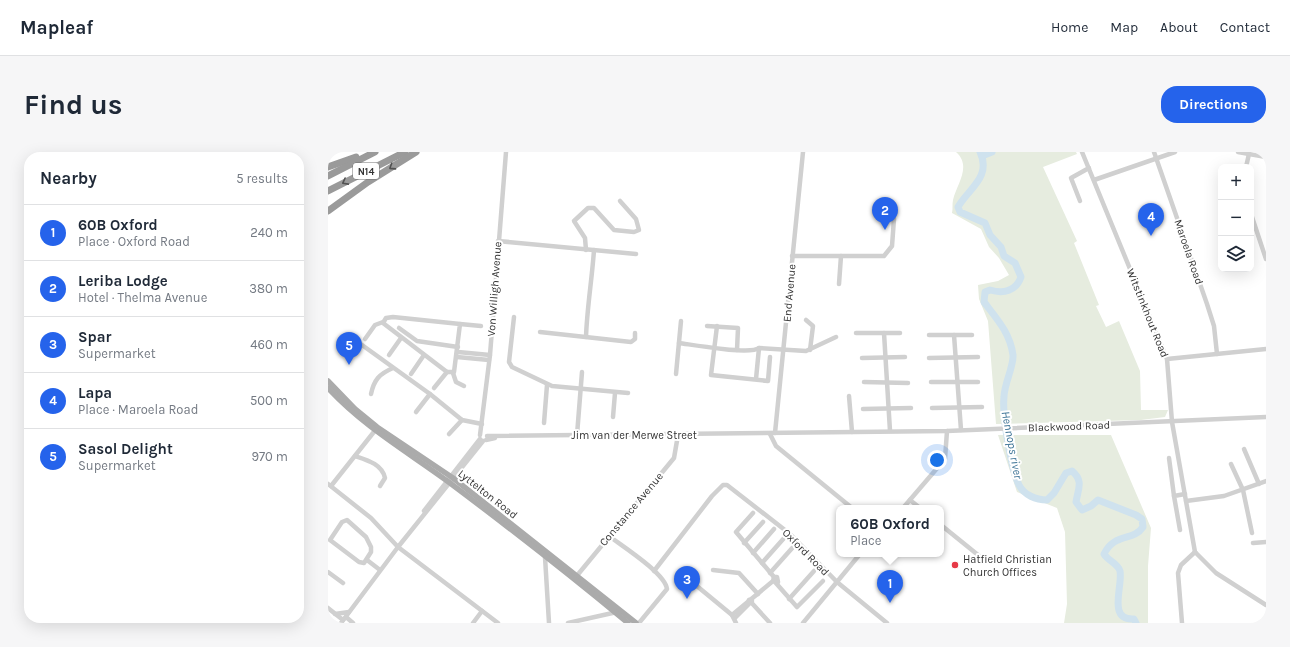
<!DOCTYPE html>
<html lang="en">
<head>
<meta charset="utf-8">
<style>
  body { margin:0; font-family:Karla,sans-serif; background:#f6f6f7; color:#1f2937 }
  .controls { position:absolute; right:12px; top:12px; display:grid; overflow:hidden; border-radius:8px; box-shadow:0 4px 16px #0002 }
  .controls button { width:36px; height:36px; display:grid; place-items:center; padding:0; border:0; border-bottom:1px solid #e0e1e3; background:#fff; color:#1f2937; font:20px sans-serif }
  .you { position:absolute; left:609px; top:308px; width:14px; height:14px; margin:-10px; border:3px solid #fff; border-radius:50%; background:#1a73e8; box-shadow:0 0 0 6px #1a73e833 }
  .badge { display:grid; place-items:center; width:26px; height:26px; border-radius:50%; background:#2563eb; color:#fff; font-size:13px; font-weight:700 }
  .pin { position:absolute; translate:-50% -33px; filter:drop-shadow(0 1px 2px #0008) }
  .pin::after { content:''; position:absolute; top:21px; width:14px; height:12px; background:inherit; clip-path:polygon(0 0,100% 0,50% 100%) }
  .popup { position:absolute; left:508px; top:353px; width:108px; height:52px; box-sizing:border-box; display:grid; place-content:center; border-radius:8px; background:#fff; filter:drop-shadow(0 1px 3px #0005); font-size:13px; white-space:nowrap; color:#747a83 }
  .popup b { font-size:15px; color:#1f2937 }
  .popup::after { content:''; position:absolute; left:50%; top:100%; margin-left:-8px; border:8px solid transparent; border-top-color:#fff }
  .list { margin:0; padding:0; list-style:none }
  h2 { display:flex; justify-content:space-between; align-items:center; height:52px; margin:0; padding:0 16px; font-size:17px }
  h2 small { font-size:13px; font-weight:400; color:#747a83 }
  .list li { display:grid; grid-template-columns:26px 1fr auto; gap:12px; align-items:center; box-sizing:border-box; height:56px; padding:0 16px; border-top:1px solid #e0e1e3 }
  .list b { display:block; font-size:15px; white-space:nowrap }
  .list p { margin:0; font-size:13px; white-space:nowrap; color:#747a83 }
  .list em { font-size:13px; font-style:normal; color:#747a83 }
  .icon { flex:none; width:22px; height:22px; fill:none; stroke:currentColor; stroke-width:2; stroke-linecap:round; stroke-linejoin:round }
  .map { position:relative; flex:none; width:938px; height:471px; overflow:hidden; border-radius:16px }
  header { display:flex; align-items:center; gap:24px; box-sizing:border-box; height:56px; padding:0 20px; background:#fff; border-bottom:1px solid #e0e1e3 }
  header strong { font-size:19px }
  nav { display:flex; gap:22px; margin-inline-start:auto; font-size:14px }
  .intro { display:flex; align-items:center; justify-content:space-between; box-sizing:border-box; height:96px; padding:0 24px }
  h1 { margin:0; font-size:28px }
  .button { padding:10px 18px; border-radius:16px; background:#2563eb; color:#fff; font-size:14px; font-weight:700 }
  main { display:flex; gap:24px; padding:0 24px }
  aside { flex:1; background:#fff; border-radius:16px; box-shadow:0 4px 16px #0002 }
  .map>svg:first-child { display:block }
  .park { fill:#e6ecdf }
  .lines { fill:none; stroke-linecap:round; stroke-linejoin:round }
  .river { stroke:#cfe2ee; stroke-width:7 }
  .minor { stroke:#d0d0d0; stroke-width:4.5 }
  .major { stroke:#ababab; stroke-width:5.5 }
  .highway { stroke:#9a9a9a; stroke-width:7 }
  .oneway { stroke:#525252 }
  .poi-dot { fill:#e63946; stroke:#fff; stroke-width:1.5 }
  .labels { text-anchor:middle; stroke-width:4; stroke-linejoin:round; paint-order:stroke }
  .shield { fill:#fff; stroke:#707070; stroke-width:1 }
  .shield-label { font-size:10px; font-weight:bold; fill:#333 }
  .street-label { font-size:11px; fill:#333; stroke:#fff }
  .poi-label { font-size:11px; fill:#333; stroke:#fff; text-anchor:start }
  .water-label { font-size:12px; font-style:italic; fill:#3f7597; stroke:#fff }
</style>
</head>
<body>
<header>
<strong>Mapleaf</strong>
<nav><a>Home</a><a>Map</a><a>About</a><a>Contact</a></nav>
</header>
<div class="intro"><h1>Find us</h1><a class="button">Directions</a></div>
<main>
<aside>
<h2>Nearby<small>5 results</small></h2>
<ul class="list">
<li><span class="badge">1</span><div><b>60B Oxford</b><p>Place · Oxford Road</p></div><em>240 m</em></li>
<li><span class="badge">2</span><div><b>Leriba Lodge</b><p>Hotel · Thelma Avenue</p></div><em>380 m</em></li>
<li><span class="badge">3</span><div><b>Spar</b><p>Supermarket</p></div><em>460 m</em></li>
<li><span class="badge">4</span><div><b>Lapa</b><p>Place · Maroela Road</p></div><em>500 m</em></li>
<li><span class="badge">5</span><div><b>Sasol Delight</b><p>Supermarket</p></div><em>970 m</em></li>
</ul>
</aside>
<div class="map">
<svg width="938" height="471" viewBox="0 0 938 471">
  <rect width="100%" height="100%" fill="#fff"/>
  <g class="park">
    <path d="M628,0H748L749,2L715,15L749,89L746,91L771,153L768,154L778,175L791,169L812,219L813,258H840L837,265L813,268L668,272L660,169L651,147L650,133L670,129L681,123L671,106L661,95L653,77L624,61C625,57 624,52 625,48C629,32 644,14 628,0Z"/>
    <polygon points="670,283 783,283 823,376 820,414 820,471 736,471 739,452 737,380 729,356 689,340"/>
  </g>
  <g class="lines">
    <g class="river">
      <path d="M652,0C664,25 640,37 630,55L632,60L657,71L662,83L673,95L676,104L687,111L693,125C688,139 676,142 662,138L657,140L656,150C669,167 682,181 685,203C686,214 676,232 676,245C674,263 683,317 691,333C696,343 708,348 719,348L726,341L738,321L744,319C756,329 750,337 748,350L754,358L763,354L770,348L808,363L814,367L815,375C805,390 787,380 776,402C780,409 790,411 792,419C795,434 779,469 806,467L808,471"/>
      <polyline points="654,4 664,0"/>
    </g>
    <g class="minor">
      <polyline points="754,0 839,207 844,270 867,400"/>
      <polyline points="826,0 879,152 886,174 889,202"/>
      <polyline points="910,0 938,5"/>
      <polyline points="918,15 921,2"/>
      <polyline points="766,28 847,0"/>
      <polyline points="752,49 743,26 761,16"/>
      <polyline points="923,62 938,107"/>
      <polyline points="170,89 308,102"/>
      <polyline points="258,98 257,86 246,69 260,56 266,56 286,78 306,80 311,78 308,67 292,49"/>
      <polyline points="464,104 556,104 564,94 566,67"/>
      <polyline points="511,132 513,104"/>
      <polygon points="65,165 132,172 126,220 119,220 55,171 58,166"/>
      <polyline points="186,165 181,210 184,215 224,234 300,241"/>
      <polyline points="478,168 485,174 482,198"/>
      <polyline points="132,172 153,174"/>
      <polyline points="379,174 410,176 409,198"/>
      <polyline points="389,174 383,223 440,229 442,205"/>
      <polyline points="71,176 89,189 130,195"/>
      <polyline points="212,180 303,190 307,187 307,181"/>
      <polyline points="528,181 572,181"/>
      <polyline points="556,181 562,279"/>
      <polyline points="601,183 644,183"/>
      <polyline points="626,183 633,278"/>
      <path d="M258,185C259,156 264,127 266,98"/>
      <polyline points="37,187 47,173 55,170"/>
      <path d="M351,191C366,193 422,203 431,196L478,199L508,185"/>
      <polyline points="34,193 102,242 134,268 154,272"/>
      <polyline points="130,200 162,203"/>
      <polyline points="61,203 73,186"/>
      <polyline points="129,205 161,208"/>
      <polyline points="534,206 577,205"/>
      <polyline points="601,206 650,205"/>
      <polyline points="839,207 938,197"/>
      <polyline points="125,221 128,230 136,234"/>
      <polyline points="83,222 96,203"/>
      <polyline points="348,222 353,169"/>
      <polyline points="428,227 431,196"/>
      <polyline points="536,230 580,231"/>
      <polyline points="603,230 650,230"/>
      <polyline points="106,236 119,220"/>
      <path d="M43,242C46,228 51,222 65,216"/>
      <polyline points="521,244 524,280"/>
      <polyline points="604,256 654,255"/>
      <polyline points="535,257 583,256"/>
      <polyline points="88,260 102,242"/>
      <polyline points="285,265 287,241"/>
      <polyline points="216,271 219,233"/>
      <polyline points="447,281 475,0"/>
      <polyline points="121,282 134,268"/>
      <polyline points="442,282 448,294 524,356"/>
      <polyline points="152,283 162,203 178,0"/>
      <polyline points="249,283 254,220"/>
      <polyline points="159,284 619,279 938,265"/>
      <polyline points="158,288 167,286"/>
      <polyline points="916,297 931,332"/>
      <path d="M27,304C39,308 54,312 57,326L52,334"/>
      <polyline points="841,306 846,344"/>
      <polyline points="903,312 915,338 924,381"/>
      <polyline points="0,332 43,366 70,395 170,471"/>
      <polyline points="3,334 49,276"/>
      <polyline points="582,348 592,356"/>
      <polyline points="858,349 896,344 938,329"/>
      <polyline points="575,356 617,307 619,279"/>
      <polyline points="96,359 152,287"/>
      <polyline points="425,361 408,380 446,425"/>
      <polygon points="19,368 38,385 43,395 43,400 36,411 31,410 2,388 14,370"/>
      <polyline points="613,373 655,407"/>
      <polyline points="852,378 846,344 857,342"/>
      <path d="M281,384C294,394 337,421 339,437L311,471"/>
      <polyline points="416,391 435,370"/>
      <polyline points="925,391 938,390"/>
      <polyline points="867,400 888,421 938,453"/>
      <polyline points="425,401 446,377"/>
      <polyline points="217,405 221,471"/>
      <polyline points="39,408 52,418"/>
      <polyline points="434,411 457,385"/>
      <polyline points="385,418 411,421 430,442"/>
      <polyline points="326,419 384,344 395,333 399,333 462,382 509,430 559,471"/>
      <polyline points="0,420 15,431"/>
      <polyline points="442,421 466,394"/>
      <polyline points="247,426 346,306 350,283"/>
      <polyline points="364,430 404,463 408,471"/>
      <polyline points="447,430 469,455 495,429"/>
      <polyline points="461,447 486,419"/>
      <polyline points="421,448 442,471"/>
      <polyline points="0,456 15,468"/>
      <polyline points="7,462 21,460"/>
      <polyline points="404,463 445,429 450,430 449,425 446,425 445,429"/>
      <polyline points="18,465 25,471"/>
      <polyline points="407,466 424,449"/>
      <polyline points="13,471 70,395 155,289"/>
      <polyline points="145,471 154,459"/>
      <polyline points="240,471 289,460"/>
      <polyline points="475,471 532,402"/>
      <polyline points="854,471 850,421 853,413 867,400"/>
    </g>
    <g class="major">
      <polyline points="0,229 27,257 49,275 125,326 308,471"/>
      <path d="M0,236C36,275 80,300 122,331C182,376 242,423 300,471"/>
    </g>
    <g class="highway">
      <polyline points="0,15 28,5"/>
      <polyline points="0,24 47,0"/>
      <polyline points="0,39 77,0"/>
      <polyline points="0,59 40,30 88,0"/>
    </g>
  </g>
  <defs><path id="oneway-chevron" d="M-2-3.5L2.5 0L-2 3.5" fill="none" stroke-width="1.6" stroke-linecap="round" stroke-linejoin="round"/></defs>
  <g class="oneway">
    <use href="#oneway-chevron" transform="translate(64 15) rotate(147)"/>
    <use href="#oneway-chevron" transform="translate(17 30) rotate(152)"/>
  </g>
  <circle class="poi-dot" cx="627" cy="413" r="4"/>
  <g class="labels">
    <rect class="shield" x="25" y="11" width="26" height="16" rx="3"/>
    <g class="shield-label">
      <text x="38" y="23">N14</text>
    </g>
    <g class="street-label">
      <text transform="translate(861 100) rotate(71)" y="4">Maroela Road</text>
      <text transform="translate(166 137) rotate(-86)" y="4">Von Willigh Avenue</text>
      <text transform="translate(461 141) rotate(-85)" y="4">End Avenue</text>
      <text transform="translate(820 161) rotate(68)" y="4">Witstinkhout Road</text>
      <text transform="translate(741 274) rotate(-2)" y="4">Blackwood Road</text>
      <text x="306" y="287">Jim van der Merwe Street</text>
      <text transform="translate(160 342) rotate(38)" y="4">Lyttelton Road</text>
      <text transform="translate(303 357) rotate(-50)" y="4">Constance Avenue</text>
      <text transform="translate(478 400) rotate(45)" y="4">Oxford Road</text>
    </g>
    <g class="poi-label">
      <text x="635" y="411">Hatfield Christian<tspan x="635" dy="13">Church Offices</tspan></text>
    </g>
    <g class="water-label">
      <text transform="translate(684 293) rotate(79)" y="4">Hennops river</text>
    </g>
  </g>
</svg>
<div class="controls">
<button>+</button>
<button>−</button>
<button><svg class="icon" aria-label="layers" viewBox="0 0 24 24"><path d="M12 4l9 5-9 5-9-5zM3 14l9 5 9-5"/></svg></button>
</div>
<div class="you"></div>
<div class="pin badge" style="left:562px;top:451px">1</div>
<div class="popup"><b>60B Oxford</b>Place</div>
<div class="pin badge" style="left:557px;top:78px">2</div>
<div class="pin badge" style="left:359px;top:447px">3</div>
<div class="pin badge" style="left:823px;top:84px">4</div>
<div class="pin badge" style="left:21px;top:213px">5</div>
</div>
</main>
</body>
</html>
